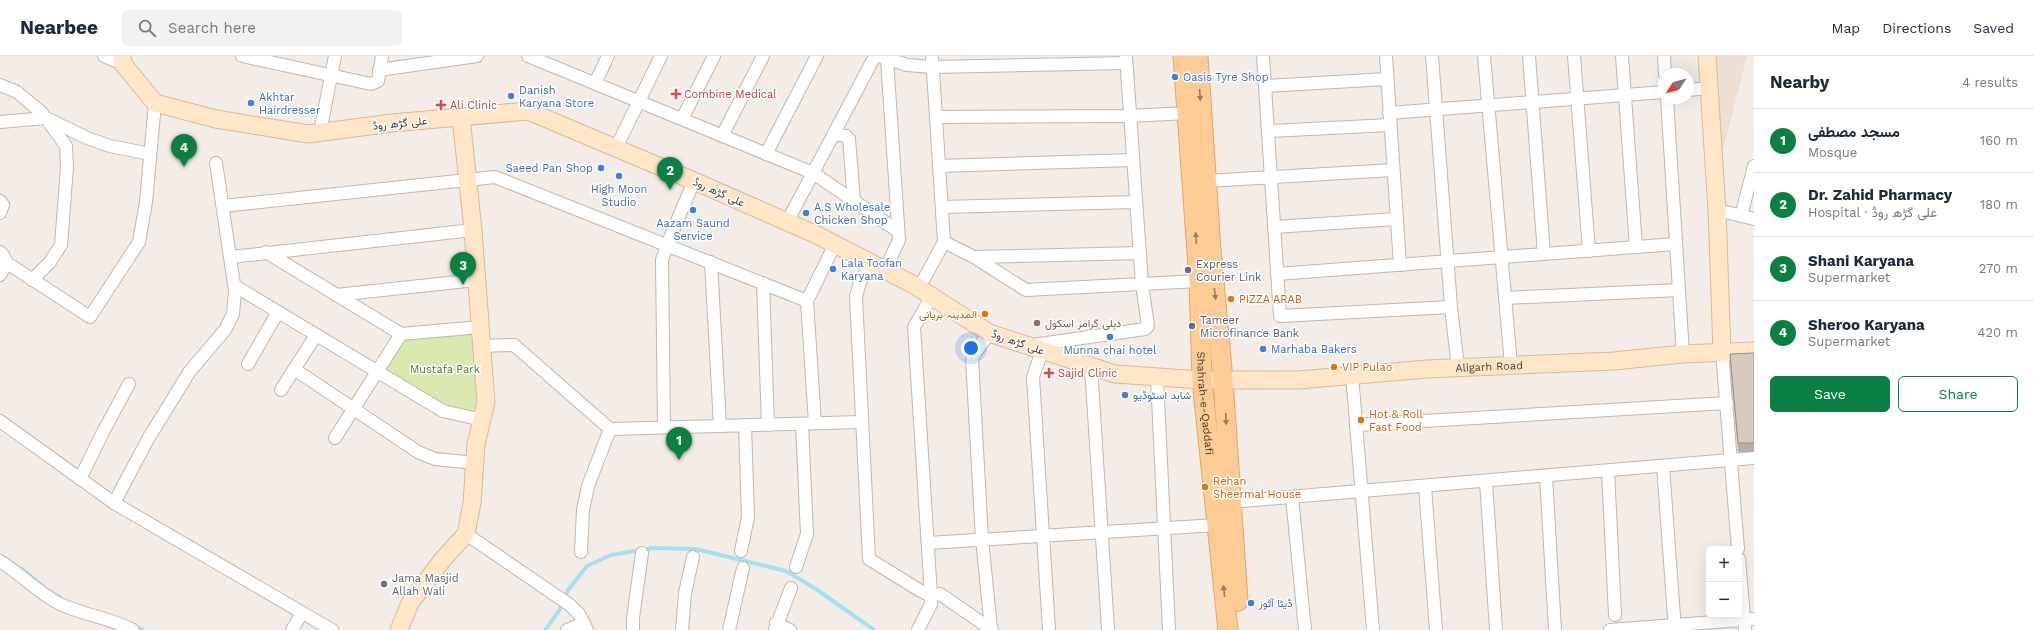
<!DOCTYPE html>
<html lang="en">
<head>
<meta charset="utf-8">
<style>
  body { margin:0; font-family:"Work Sans",Vazirmatn,sans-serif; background:#f2f2f3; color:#1f2937 }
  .controls { position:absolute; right:12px; bottom:12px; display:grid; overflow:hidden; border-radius:6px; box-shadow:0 4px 16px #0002 }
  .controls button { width:36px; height:36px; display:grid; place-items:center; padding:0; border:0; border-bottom:1px solid #e0e1e3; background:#fff; color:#1f2937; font:20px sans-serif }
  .compass { position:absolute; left:1658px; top:12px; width:36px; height:36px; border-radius:50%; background:#fff; box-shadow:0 4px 16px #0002; rotate:235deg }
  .you { position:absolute; left:971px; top:292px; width:14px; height:14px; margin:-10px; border:3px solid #fff; border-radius:50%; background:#1a73e8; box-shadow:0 0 0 6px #1a73e833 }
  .badge { display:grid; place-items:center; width:26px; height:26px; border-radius:50%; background:#0b8043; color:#fff; font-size:13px; font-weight:700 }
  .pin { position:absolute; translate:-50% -33px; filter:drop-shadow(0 1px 2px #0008) }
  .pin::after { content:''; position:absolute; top:21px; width:14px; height:12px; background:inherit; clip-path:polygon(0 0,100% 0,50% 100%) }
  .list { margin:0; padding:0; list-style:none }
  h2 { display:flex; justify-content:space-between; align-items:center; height:52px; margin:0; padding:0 16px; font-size:17px }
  h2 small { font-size:13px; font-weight:400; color:#747a83 }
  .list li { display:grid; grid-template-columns:26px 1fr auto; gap:12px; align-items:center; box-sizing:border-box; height:64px; padding:0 16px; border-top:1px solid #e0e1e3 }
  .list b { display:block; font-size:15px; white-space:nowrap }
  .list p { margin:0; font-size:13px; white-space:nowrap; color:#747a83 }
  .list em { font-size:13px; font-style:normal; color:#747a83 }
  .actions { display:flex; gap:8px; padding:12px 16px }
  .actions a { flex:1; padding:9px 0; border:1px solid #0b8043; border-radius:6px; text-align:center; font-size:14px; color:#0b8043 }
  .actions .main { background:#0b8043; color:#fff }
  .icon { flex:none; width:22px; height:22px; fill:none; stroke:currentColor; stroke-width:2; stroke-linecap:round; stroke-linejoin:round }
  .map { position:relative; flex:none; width:1754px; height:574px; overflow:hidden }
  header { display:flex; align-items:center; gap:24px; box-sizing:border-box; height:56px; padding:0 20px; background:#fff; border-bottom:1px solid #e0e1e3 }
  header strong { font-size:19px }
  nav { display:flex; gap:22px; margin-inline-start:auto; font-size:14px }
  .search { width:280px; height:36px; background:#f2f2f3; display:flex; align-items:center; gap:10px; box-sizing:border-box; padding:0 14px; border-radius:6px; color:#747a83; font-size:15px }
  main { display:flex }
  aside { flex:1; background:#fff }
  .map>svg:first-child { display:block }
  .education { fill:#eddfd1 }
  .green { fill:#d9e8af }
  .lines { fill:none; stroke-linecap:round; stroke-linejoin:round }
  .stream { stroke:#a3e0f1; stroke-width:4 }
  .street-casing { stroke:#c2b6ac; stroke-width:14 }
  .secondary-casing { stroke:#d7ba99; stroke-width:19 }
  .primary-casing { stroke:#e4a564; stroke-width:21 }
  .street { stroke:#fff; stroke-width:12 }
  .secondary { stroke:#ffe6c6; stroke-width:17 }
  .primary { stroke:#ffcc95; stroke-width:19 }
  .wall { fill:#baaea4 }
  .building { fill:#d8cabf; stroke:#978d86 }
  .oneway { fill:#9a7d61 }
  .shop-dot { fill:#3f7fe0; stroke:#fff; stroke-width:1.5 }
  .health-dot { fill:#e0444e; stroke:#fff; stroke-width:1.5 }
  .service-dot { fill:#5c6f8a; stroke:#fff; stroke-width:1.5 }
  .food-dot { fill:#e8710a; stroke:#fff; stroke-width:1.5 }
  .education-dot { fill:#8d6e63; stroke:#fff; stroke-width:1.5 }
  .worship-dot { fill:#6b7280; stroke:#fff; stroke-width:1.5 }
  .labels { text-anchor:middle; stroke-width:3; stroke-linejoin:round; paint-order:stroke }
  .shop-label { font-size:11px; fill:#366cbe; stroke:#fff; text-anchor:start }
  .health-label { font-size:11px; fill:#be3a42; stroke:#fff; text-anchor:start }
  .street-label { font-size:11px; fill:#473d36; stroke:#fff }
  .service-label { font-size:11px; fill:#4e5e75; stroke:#fff; text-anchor:start }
  .food-label { font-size:11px; fill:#c56008; stroke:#fff; text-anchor:start }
  .education-label { font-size:11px; fill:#785e54; stroke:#fff; text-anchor:start }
  .park-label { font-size:11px; fill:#567928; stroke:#fff }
  .worship-label { font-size:11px; fill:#5b616d; stroke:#fff; text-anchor:start }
</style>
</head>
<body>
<header>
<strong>Nearbee</strong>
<div class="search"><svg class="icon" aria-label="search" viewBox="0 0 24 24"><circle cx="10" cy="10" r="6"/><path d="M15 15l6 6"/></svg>Search here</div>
<nav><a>Map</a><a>Directions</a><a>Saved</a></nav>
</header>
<main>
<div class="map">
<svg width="1754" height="574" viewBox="0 0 1754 574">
  <rect width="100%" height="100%" fill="#f4ede7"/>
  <polygon class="education" points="1707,0 1747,0 1715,125"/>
  <polygon class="green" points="480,271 482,364 443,355 377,317 401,278"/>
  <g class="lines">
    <g class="stream">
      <polyline points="22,513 47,534 61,542"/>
      <polyline points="135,570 143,574"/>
      <polyline points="545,574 559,555 568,534 587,510 611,499 653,492 696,493 786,515 816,533 874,574"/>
    </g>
    <defs>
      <g id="street">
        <polyline points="104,0 123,8"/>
        <polyline points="242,0 371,28 378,25 382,0"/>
        <polyline points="528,0 813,117 898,175"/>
        <polyline points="879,0 907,9 933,11 1126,7"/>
        <polyline points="1263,0 1280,260 1451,251"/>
        <polyline points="1386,0 1400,209"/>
        <polyline points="1432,0 1451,251 1458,312"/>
        <polyline points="1484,0 1511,309"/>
        <polyline points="1529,0 1544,198"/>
        <polyline points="1574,0 1589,195"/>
        <polyline points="1622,0 1636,191"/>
        <polyline points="1664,0 1665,18"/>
        <polyline points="379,14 477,0"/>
        <polyline points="595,27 608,0"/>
        <polyline points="0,29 17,36 42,57 66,90 67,111 61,189 50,206 32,224"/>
        <polyline points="1265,30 1387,23"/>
        <polyline points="1688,34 1709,32"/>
        <polyline points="1667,42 1683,298"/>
        <polyline points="1389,57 1664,36"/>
        <polyline points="936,61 1130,60 1187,57"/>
        <polyline points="682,63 714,0"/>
        <polyline points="0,66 46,62 87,82 110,90 150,98"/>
        <polyline points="1268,75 1390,69"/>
        <polyline points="320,76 335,0"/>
        <polyline points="834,78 846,80 849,83 854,145"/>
        <polyline points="722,80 763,0"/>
        <polyline points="616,92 661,0"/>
        <polyline points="766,98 817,0"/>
        <polyline points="939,110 1133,104"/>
        <polyline points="1206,125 1393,114"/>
        <polyline points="0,145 3,149 0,157"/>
        <polyline points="223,150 495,121 807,245"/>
        <polyline points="942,151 1136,146"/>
        <polyline points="1717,154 1754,163"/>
        <polyline points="1741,160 1754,110"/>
        <polyline points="787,166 875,0"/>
        <polyline points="1274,171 1397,163"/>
        <polyline points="944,186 974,201 1026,234 1199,225"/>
        <polyline points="0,196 3,199 7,207"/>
        <polyline points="266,196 401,278 480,271"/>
        <polyline points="231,201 473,174"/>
        <polyline points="974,201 1140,197"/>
        <polyline points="711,206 720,370"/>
        <polyline points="872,207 860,226 856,241 869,503 919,534 931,540 940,538 992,574"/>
        <polyline points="885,214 899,184 887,3"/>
        <polyline points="1277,218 1676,188"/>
        <polyline points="0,219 7,207 90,261 139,186 146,146 155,47"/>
        <polyline points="763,227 768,369"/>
        <polyline points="235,230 443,355 482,364"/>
        <polyline points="919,232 944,186 932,0"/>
        <polyline points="336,239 476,224"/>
        <polyline points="1505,242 1679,234"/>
        <polyline points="989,277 972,302 982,483 991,573"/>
        <polyline points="1033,289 1145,273 1148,270 1142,228 1126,0"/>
        <polyline points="481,290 514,289 610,373 862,366"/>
        <polyline points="1042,295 1033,321 1049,574"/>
        <polyline points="1722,296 1738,493"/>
        <polyline points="248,308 278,256"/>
        <polyline points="1091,311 1108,574"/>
        <polyline points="294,313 418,396 435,403 475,407"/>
        <polyline points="1352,319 1373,574"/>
        <polyline points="1157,322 1169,574"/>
        <polyline points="281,334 316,279"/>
        <polyline points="0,365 114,447 332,574"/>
        <polyline points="815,367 807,245 835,188"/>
        <polyline points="1356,369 1727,347"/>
        <polyline points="664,371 662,204 667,189 694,125"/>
        <polyline points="335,382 401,278"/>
        <polyline points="1663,410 1675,574"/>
        <polyline points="1608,415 1615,559"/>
        <polyline points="1546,420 1555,574"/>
        <polyline points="80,423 103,376 129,328"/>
        <polyline points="1486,425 1496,574"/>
        <polyline points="1425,431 1436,574"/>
        <polyline points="1292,441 1305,574"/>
        <polyline points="1230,446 1754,402"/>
        <polyline points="114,447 148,383 190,315 225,274 233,258 235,235 216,107"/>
        <polyline points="466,478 570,549 579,558 587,574"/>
        <polyline points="928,487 1217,469"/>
        <polyline points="741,495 748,461 745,369"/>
        <polyline points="581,496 583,454 588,430 610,373"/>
        <polyline points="1739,503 1745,574"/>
        <path d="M0,505C21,518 38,537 60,548C84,559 110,562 133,574"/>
        <polyline points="796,511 807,478 802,368"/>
        <polyline points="776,567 790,574"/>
        <polyline points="292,574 302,557"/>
        <polyline points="567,574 584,567"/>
        <polyline points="633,574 633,562 642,497"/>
        <polyline points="682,574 685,537 693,501"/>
        <polyline points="729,574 743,512"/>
        <polyline points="775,574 791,532"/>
        <polyline points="918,574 931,548 931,540 914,271 932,240"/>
        <polyline points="1610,574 1754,563"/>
      </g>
      <g id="secondary">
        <path id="s1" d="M122,0L123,8L155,47L216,63L308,78L392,67L528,55L694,125L817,179L914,229L989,277L1115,318L1202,324H1298L1427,313L1614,305L1683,298L1754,295"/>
        <polyline points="1707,0 1717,154 1722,296"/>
        <polyline points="399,574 410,547 443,503 466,478 472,447 476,388 486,347 473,174 461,61"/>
      </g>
      <g id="primary">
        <path id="s2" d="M1183,0L1199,225L1202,324L1228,574"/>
        <polyline points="1198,0 1211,193 1223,324 1238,545"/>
      </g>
    </defs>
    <use href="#street" class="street-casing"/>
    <use href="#secondary" class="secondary-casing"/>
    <use href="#primary" class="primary-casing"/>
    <use href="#street" class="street"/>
    <use href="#secondary" class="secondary"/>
    <use href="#primary" class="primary"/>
  </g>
  <polygon class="wall" points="1754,297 1754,396 1738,396 1730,306 1730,298"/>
  <polygon class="building" points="1754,297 1754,387 1738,387 1730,298"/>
  <defs><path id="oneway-solid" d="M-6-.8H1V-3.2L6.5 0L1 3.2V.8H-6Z"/></defs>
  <g class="oneway">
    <use href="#oneway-solid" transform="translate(1200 39) rotate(86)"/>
    <use href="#oneway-solid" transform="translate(1196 182) rotate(-94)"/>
    <use href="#oneway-solid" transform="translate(1215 238) rotate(84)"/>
    <use href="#oneway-solid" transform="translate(1226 363) rotate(87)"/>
    <use href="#oneway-solid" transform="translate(1224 535) rotate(-96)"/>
  </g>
  <g class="shop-dot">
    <circle cx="1175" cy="21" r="4"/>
    <circle cx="511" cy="40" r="4"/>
    <circle cx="251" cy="47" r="4"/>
    <circle cx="601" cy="112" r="4"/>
    <circle cx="619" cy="120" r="4"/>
    <circle cx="693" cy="154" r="4"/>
    <circle cx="806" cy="157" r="4"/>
    <circle cx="833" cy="213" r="4"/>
    <circle cx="1110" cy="281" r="4"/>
    <circle cx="1263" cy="293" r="4"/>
    <circle cx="1125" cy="339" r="4"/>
    <circle cx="1251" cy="547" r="4"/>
  </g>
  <g class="health-dot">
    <path d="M674 32h4v4h4v4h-4v4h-4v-4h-4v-4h4z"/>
    <path d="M439 43h4v4h4v4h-4v4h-4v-4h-4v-4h4z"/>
    <path d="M1047 311h4v4h4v4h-4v4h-4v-4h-4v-4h4z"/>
  </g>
  <g class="service-dot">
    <circle cx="1188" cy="214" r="4"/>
    <circle cx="1192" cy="270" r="4"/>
  </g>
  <g class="food-dot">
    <circle cx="1231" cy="243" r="4"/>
    <circle cx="985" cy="258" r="4"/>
    <circle cx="1334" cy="311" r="4"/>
    <circle cx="1361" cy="364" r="4"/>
    <circle cx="1205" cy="431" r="4"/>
  </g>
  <circle class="education-dot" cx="1037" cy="267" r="4"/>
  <circle class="worship-dot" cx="384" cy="528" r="4"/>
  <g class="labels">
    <g class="shop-label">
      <text x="1183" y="25">Oasis Tyre Shop</text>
      <text x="519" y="38">Danish<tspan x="519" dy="13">Karyana Store</tspan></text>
      <text x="259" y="45">Akhtar<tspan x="259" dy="13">Hairdresser</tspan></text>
      <text x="593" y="116" text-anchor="end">Saeed Pan Shop</text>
      <text x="619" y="137" text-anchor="middle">High Moon<tspan x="619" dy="13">Studio</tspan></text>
      <text x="814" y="155">A.S Wholesale<tspan x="814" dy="13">Chicken Shop</tspan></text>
      <text x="693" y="171" text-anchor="middle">Aazam Saund<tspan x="693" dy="13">Service</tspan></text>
      <text x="841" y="211">Lala Toofan<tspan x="841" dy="13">Karyana</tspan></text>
      <text x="1271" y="297">Marhaba Bakers</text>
      <text x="1110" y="298" text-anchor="middle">Munna chai hotel</text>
      <text x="1133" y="343">شاہد اسٹوڈیو</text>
      <text x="1259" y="551">ڈیٹا آٹوز</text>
    </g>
    <g class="health-label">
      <text x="684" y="42">Combine Medical</text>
      <text x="450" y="53">Ali Clinic</text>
      <text x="1058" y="321">Sajid Clinic</text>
    </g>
    <g class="street-label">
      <text transform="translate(400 67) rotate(-6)" y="4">علی گڑھ روڈ</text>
      <text transform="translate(719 136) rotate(24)" y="4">علی گڑھ روڈ</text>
      <text transform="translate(1018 286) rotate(19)" y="4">علی گڑھ روڈ</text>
      <text dy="4" stroke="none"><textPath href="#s1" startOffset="1456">Aligarh Road</textPath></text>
      <text dy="4" stroke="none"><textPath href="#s2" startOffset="348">Shahrah-e-Qaddafi</textPath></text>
    </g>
    <g class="service-label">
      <text x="1196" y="212">Express<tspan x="1196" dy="13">Courier Link</tspan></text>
      <text x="1200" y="268">Tameer<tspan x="1200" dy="13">Microfinance Bank</tspan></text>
    </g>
    <g class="food-label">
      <text x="1239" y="247">PIZZA ARAB</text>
      <text x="977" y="262" text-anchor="end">المدینہ بریانی</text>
      <text x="1342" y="315">VIP Pulao</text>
      <text x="1369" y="362">Hot &amp; Roll<tspan x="1369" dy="13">Fast Food</tspan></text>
      <text x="1213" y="429">Rehan<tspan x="1213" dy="13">Sheermal House</tspan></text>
    </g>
    <g class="education-label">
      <text x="1045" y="271">دہلی گرامر اسکول</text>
    </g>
    <g class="park-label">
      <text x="445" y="317">Mustafa Park</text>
    </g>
    <g class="worship-label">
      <text x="392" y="526">Jama Masjid<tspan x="392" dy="13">Allah Wali</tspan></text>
    </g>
  </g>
</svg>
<div class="controls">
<button>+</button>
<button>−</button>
</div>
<svg class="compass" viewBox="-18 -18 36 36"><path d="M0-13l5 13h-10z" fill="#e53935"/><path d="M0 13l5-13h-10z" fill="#747a83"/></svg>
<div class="you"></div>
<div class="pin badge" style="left:679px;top:404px">1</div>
<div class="pin badge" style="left:670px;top:134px">2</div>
<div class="pin badge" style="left:463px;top:229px">3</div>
<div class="pin badge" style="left:184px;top:111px">4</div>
</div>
<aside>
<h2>Nearby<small>4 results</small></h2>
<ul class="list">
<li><span class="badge">1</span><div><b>مسجد مصطفی</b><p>Mosque</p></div><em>160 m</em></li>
<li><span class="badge">2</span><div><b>Dr. Zahid Pharmacy</b><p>Hospital · علی گڑھ روڈ</p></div><em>180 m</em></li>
<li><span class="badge">3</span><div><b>Shani Karyana</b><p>Supermarket</p></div><em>270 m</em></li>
<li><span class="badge">4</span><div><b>Sheroo Karyana</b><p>Supermarket</p></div><em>420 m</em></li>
</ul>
<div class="actions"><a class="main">Save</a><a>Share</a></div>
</aside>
</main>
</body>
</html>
